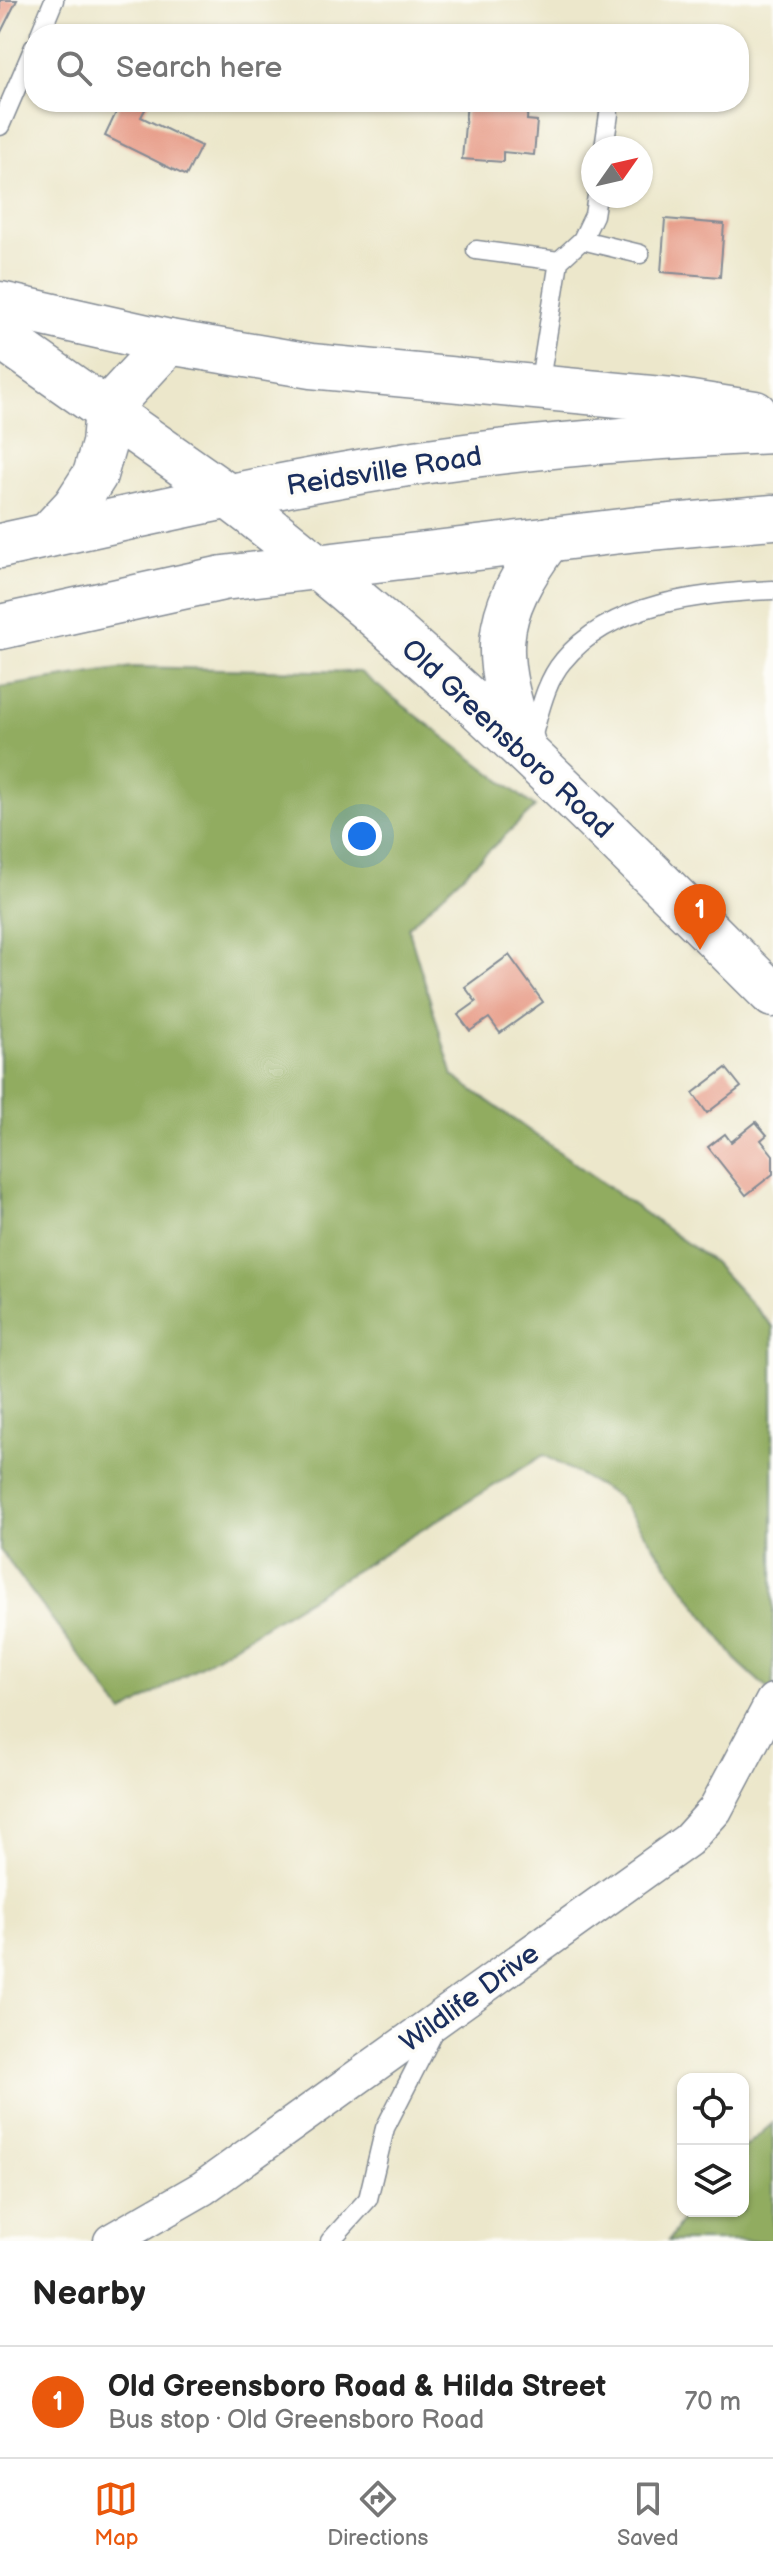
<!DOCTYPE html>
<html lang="en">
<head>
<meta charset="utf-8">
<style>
  body { margin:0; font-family:"Balsamiq Sans",sans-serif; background:#f6f6f6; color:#222 }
  .controls { position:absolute; right:24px; bottom:24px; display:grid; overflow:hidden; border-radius:16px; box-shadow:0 2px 6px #0004 }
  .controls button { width:72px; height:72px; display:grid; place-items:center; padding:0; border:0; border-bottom:2px solid #e0e0e0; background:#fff; color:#222; font:40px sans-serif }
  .compass { position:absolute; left:581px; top:136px; width:72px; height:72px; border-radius:50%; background:#fff; box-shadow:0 2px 6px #0004; rotate:56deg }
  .you { position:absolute; left:362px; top:836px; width:28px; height:28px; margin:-20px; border:6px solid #fff; border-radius:50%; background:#1a73e8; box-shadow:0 0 0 12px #1a73e833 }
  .badge { display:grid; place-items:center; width:52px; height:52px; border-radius:50%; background:#ea580c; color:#fff; font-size:26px; font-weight:700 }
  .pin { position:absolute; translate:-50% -66px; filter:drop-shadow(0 2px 4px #0008) }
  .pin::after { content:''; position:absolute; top:42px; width:28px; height:24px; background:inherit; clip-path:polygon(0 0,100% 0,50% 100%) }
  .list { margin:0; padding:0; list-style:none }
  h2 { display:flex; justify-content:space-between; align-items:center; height:104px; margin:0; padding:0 32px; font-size:34px }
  h2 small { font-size:26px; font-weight:400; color:#767676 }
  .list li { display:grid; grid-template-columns:52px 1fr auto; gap:24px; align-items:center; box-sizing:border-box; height:112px; padding:0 32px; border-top:2px solid #e0e0e0 }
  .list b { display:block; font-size:30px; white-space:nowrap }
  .list p { margin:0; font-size:26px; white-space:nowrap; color:#767676 }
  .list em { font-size:26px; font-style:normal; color:#767676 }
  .icon { flex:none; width:44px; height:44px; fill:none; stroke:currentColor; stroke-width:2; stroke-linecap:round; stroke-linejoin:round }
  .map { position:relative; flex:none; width:773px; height:2241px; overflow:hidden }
  .search { position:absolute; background:#fff; box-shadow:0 2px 6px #0004; left:24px; right:24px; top:24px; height:88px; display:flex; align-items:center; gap:20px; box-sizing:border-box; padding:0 28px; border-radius:32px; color:#767676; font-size:30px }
  .sheet { height:216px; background:#fff }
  nav { display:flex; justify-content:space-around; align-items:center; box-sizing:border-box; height:112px; border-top:2px solid #e0e0e0; background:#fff; font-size:22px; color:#767676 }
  nav a { display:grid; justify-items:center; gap:4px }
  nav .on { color:#ea580c }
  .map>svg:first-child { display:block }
  .forest { fill:#91ac60; stroke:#566e5f; stroke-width:2 }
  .building { fill:#e79b87 }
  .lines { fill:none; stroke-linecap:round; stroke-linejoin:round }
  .service-casing { stroke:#848b94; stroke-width:21 }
  .minor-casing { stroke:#848b94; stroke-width:37 }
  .tertiary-casing { stroke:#848b94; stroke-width:47 }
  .secondary-casing { stroke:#848b94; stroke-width:47 }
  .trunk-casing { stroke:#848b94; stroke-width:47 }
  .service { stroke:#fff; stroke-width:18 }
  .minor { stroke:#fff; stroke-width:34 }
  .tertiary { stroke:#fff; stroke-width:44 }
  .secondary { stroke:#fff; stroke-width:44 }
  .trunk { stroke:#fff; stroke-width:44 }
  .labels { text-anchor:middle; stroke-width:7; stroke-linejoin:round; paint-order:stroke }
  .street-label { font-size:28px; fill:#1b2f5e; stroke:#fdfcf7 }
</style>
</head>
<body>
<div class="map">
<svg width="773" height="2241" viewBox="0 0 773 2241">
  <rect width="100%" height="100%" fill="#fdfcf7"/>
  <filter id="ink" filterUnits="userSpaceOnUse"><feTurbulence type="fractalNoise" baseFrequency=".0125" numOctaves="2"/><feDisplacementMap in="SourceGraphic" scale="16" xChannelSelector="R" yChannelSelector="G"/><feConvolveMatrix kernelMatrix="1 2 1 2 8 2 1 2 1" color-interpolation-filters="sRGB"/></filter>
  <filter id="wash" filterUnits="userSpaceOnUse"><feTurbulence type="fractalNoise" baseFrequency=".006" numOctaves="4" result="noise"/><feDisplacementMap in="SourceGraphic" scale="32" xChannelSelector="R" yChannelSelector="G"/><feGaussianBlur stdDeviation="1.8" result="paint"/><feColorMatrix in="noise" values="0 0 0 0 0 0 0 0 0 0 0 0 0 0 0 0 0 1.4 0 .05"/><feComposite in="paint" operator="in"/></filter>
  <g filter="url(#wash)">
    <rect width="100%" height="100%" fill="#ece7cb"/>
    <g class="forest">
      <polygon points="132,667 360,672 535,807 408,927 453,1076 713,1262 773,1327 773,1694 738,1662 618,1497 544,1455 123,1713 0,1550 0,687"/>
      <polygon points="773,2123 773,2241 668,2241 688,2211 743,2211 743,2149"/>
    </g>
    <g id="blocks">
      <g class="building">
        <polygon points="0,0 17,0 0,34"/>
        <polygon points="121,102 149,102 141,117 201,146 186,176 105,136"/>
        <polygon points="467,102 528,102 527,120 537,121 534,155 503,152 503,162 462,159"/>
        <polygon points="665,219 724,224 720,277 661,272"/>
        <polygon points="509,955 543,1002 500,1033 489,1018 470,1031 458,1015 476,1002 465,987"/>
        <polygon points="726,1068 741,1087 707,1113 693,1093"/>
        <polygon points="756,1122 767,1135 761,1140 773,1155 773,1174 746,1195 708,1147 725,1134 731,1142"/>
      </g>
    </g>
  </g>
  <g filter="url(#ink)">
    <use href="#blocks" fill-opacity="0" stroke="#848b94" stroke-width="2"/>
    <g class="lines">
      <defs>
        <g id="service">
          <polyline points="40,34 54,0"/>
          <polyline points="0,126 34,47"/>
          <polyline points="604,148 609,114"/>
          <polyline points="582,240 640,254"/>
          <polyline points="476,250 559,261"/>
          <polyline points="539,387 559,261 582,240 594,215 597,196"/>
          <path d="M531,741C539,715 545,682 563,661C611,602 702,593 773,590"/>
          <polyline points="330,2241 368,2199 385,2128 435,2030"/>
        </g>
        <polyline id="minor" points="111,2241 203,2188 688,1840 715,1810 773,1701"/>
        <polyline id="tertiary" points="0,336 229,497"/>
        <path id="secondary" d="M229,497C426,646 598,821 773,995"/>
        <g id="trunk">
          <polyline points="0,304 169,342 311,366 672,400 755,413"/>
          <polyline points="48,535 75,506 95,475 104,444 107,409 169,342"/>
          <path d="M0,546C144,514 289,481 435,460C547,444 660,436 773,431"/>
          <polyline points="0,627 223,578 638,529 773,517"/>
          <path d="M524,747C493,656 489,619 549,539"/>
        </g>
      </defs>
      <use href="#service" class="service-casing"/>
      <use href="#minor" class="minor-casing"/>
      <use href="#tertiary" class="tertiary-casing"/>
      <use href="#secondary" class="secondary-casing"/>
      <use href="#trunk" class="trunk-casing"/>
      <use href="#service" class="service"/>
      <use href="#minor" class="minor"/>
      <use href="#tertiary" class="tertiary"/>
      <use href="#secondary" class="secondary"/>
      <use href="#trunk" class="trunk"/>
    </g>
  </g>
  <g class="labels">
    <g class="street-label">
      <text transform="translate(384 470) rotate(-9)" y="10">Reidsville Road</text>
      <text transform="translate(508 738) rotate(43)" y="10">Old Greensboro Road</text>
      <text transform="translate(469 1997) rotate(-36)" y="10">Wildlife Drive</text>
    </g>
  </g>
</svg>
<div class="controls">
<button><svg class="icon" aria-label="locate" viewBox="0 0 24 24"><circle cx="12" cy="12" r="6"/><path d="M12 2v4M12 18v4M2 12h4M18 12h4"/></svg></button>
<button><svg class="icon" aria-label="layers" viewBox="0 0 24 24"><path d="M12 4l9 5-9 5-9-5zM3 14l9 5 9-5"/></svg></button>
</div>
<svg class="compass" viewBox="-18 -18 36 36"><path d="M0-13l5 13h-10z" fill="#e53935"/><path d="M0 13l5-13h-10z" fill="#767676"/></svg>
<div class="you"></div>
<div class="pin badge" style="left:700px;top:950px">1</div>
<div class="search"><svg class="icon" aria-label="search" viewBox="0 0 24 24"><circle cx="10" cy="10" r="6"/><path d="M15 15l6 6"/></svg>Search here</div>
</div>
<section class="sheet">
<h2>Nearby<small></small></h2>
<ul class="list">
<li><span class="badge">1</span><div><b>Old Greensboro Road &amp; Hilda Street</b><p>Bus stop · Old Greensboro Road</p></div><em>70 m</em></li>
</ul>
</section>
<nav>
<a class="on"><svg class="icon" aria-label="map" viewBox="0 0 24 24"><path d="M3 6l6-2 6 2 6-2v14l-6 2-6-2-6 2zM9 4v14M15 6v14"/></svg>Map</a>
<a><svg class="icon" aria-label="directions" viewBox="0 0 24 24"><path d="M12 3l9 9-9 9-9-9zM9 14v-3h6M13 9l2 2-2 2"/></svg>Directions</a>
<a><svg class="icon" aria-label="saved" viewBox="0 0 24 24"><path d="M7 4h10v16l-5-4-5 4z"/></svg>Saved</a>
</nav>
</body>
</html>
